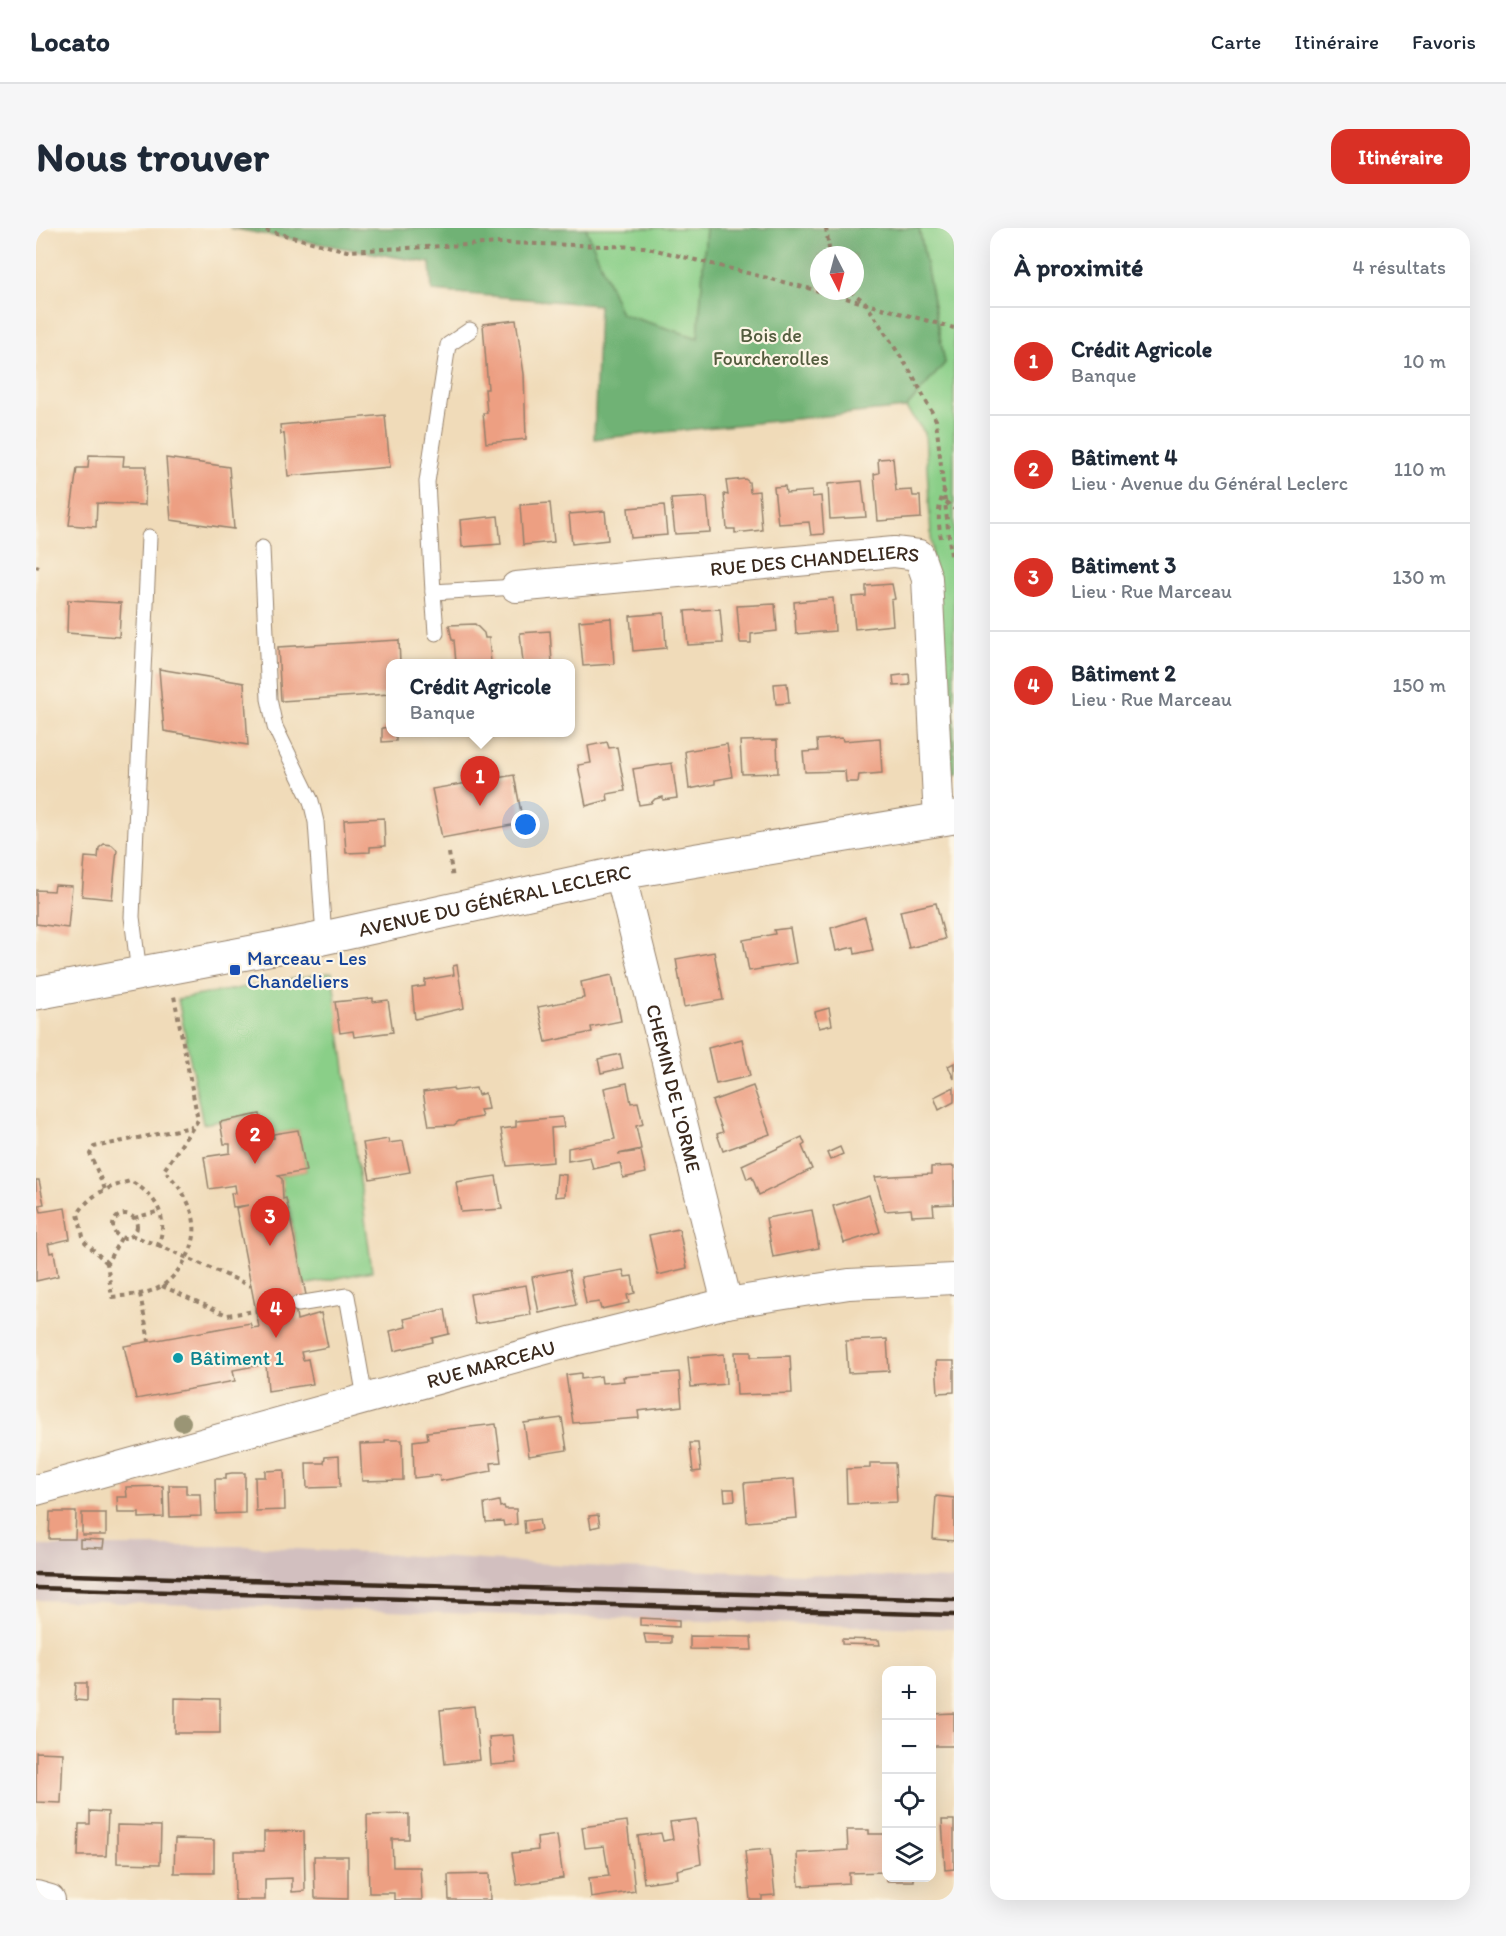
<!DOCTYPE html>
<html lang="fr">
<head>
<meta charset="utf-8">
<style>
  body { margin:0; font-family:Itim,sans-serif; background:#f6f6f7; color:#1f2937 }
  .controls { position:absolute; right:18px; bottom:18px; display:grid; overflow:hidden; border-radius:12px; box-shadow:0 6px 24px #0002 }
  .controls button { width:54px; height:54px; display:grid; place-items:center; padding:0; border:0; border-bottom:2px solid #e0e1e3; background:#fff; color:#1f2937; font:30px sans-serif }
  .compass { position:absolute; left:774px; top:18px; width:54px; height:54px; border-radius:50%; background:#fff; box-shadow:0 6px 24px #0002; rotate:174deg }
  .you { position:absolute; left:490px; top:597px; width:21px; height:21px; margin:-15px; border:4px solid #fff; border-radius:50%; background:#1a73e8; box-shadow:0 0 0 9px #1a73e833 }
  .badge { display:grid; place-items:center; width:39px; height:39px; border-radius:50%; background:#d93025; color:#fff; font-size:20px; font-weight:700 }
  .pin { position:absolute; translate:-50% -50px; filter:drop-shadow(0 2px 3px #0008) }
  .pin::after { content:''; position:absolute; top:32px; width:21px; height:18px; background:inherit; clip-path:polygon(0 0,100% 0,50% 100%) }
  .popup { position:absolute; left:350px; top:431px; width:189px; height:78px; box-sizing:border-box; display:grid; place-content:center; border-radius:12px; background:#fff; filter:drop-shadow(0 2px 4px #0005); font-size:20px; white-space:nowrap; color:#747a83 }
  .popup b { font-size:22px; color:#1f2937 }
  .popup::after { content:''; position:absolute; left:50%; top:100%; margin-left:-12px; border:12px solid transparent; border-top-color:#fff }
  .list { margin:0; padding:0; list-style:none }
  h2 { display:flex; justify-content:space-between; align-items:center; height:78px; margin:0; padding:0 24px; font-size:26px }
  h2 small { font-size:20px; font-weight:400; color:#747a83 }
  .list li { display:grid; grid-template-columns:39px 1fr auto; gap:18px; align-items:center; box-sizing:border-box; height:108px; padding:0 24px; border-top:2px solid #e0e1e3 }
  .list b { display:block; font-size:22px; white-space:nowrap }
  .list p { margin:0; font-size:20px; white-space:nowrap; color:#747a83 }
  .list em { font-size:20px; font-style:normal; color:#747a83 }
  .icon { flex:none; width:33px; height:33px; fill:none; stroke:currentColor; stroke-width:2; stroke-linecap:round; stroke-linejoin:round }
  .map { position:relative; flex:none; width:918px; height:1672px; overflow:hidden; border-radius:18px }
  header { display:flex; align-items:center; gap:36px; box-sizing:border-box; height:84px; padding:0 30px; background:#fff; border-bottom:2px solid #e0e1e3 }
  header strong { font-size:28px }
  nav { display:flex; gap:33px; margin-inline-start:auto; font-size:21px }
  .intro { display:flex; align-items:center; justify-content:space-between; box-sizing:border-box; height:144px; padding:0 36px }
  h1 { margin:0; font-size:42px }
  .button { padding:15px 27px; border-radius:18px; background:#d93025; color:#fff; font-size:21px; font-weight:700 }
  main { display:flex; gap:36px; padding:0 36px }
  aside { flex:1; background:#fff; border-radius:18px; box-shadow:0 6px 24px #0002 }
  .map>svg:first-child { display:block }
  .industrial { fill:#d2bfbf }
  .green { fill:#8acf88; stroke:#627c53; stroke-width:1.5 }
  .forest { fill:#6fb274; stroke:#556e49; stroke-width:1.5; fill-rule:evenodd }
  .building { fill:#ed9f82 }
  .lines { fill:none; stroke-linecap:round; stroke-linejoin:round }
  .lane-casing { stroke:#96826c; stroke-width:17 }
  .street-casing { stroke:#96826c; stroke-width:32 }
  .secondary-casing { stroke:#96826c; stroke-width:35 }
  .path { stroke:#96826c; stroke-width:4; stroke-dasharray:4.5 4.5; stroke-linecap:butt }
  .lane { stroke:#fff; stroke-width:15 }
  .street { stroke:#fff; stroke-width:30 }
  .secondary { stroke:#fff; stroke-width:33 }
  .rail { stroke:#3b2a1e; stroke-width:4.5 }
  .tree { fill:#9a9575 }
  .transit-dot { fill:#1a4fb4; stroke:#fcf5e5; stroke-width:2 }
  .culture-dot { fill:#0f9aa8; stroke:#fcf5e5; stroke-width:2 }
  .labels { text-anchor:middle; stroke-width:4.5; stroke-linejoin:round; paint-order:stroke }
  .park-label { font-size:20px; fill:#535c3e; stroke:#fcf5e5 }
  .street-label { font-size:20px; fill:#3b2a1e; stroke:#fcf5e5 }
  .transit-label { font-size:20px; fill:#164399; stroke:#fcf5e5; text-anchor:start }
  .culture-label { font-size:20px; fill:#0d838f; stroke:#fcf5e5; text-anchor:start }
</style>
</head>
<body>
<header>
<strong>Locato</strong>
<nav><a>Carte</a><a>Itinéraire</a><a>Favoris</a></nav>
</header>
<div class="intro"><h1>Nous trouver</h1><a class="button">Itinéraire</a></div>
<main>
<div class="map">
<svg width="918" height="1672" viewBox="0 0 918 1672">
  <rect width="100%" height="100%" fill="#fcf5e5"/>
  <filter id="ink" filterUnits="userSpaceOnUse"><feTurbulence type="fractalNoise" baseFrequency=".0167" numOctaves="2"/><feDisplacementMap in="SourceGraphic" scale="12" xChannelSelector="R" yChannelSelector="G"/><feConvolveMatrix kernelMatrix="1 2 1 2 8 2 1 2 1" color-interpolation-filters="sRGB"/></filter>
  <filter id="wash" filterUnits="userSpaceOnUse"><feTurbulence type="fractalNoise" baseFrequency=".008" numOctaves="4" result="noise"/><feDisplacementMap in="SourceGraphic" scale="24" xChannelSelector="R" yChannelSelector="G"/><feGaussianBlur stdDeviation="1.35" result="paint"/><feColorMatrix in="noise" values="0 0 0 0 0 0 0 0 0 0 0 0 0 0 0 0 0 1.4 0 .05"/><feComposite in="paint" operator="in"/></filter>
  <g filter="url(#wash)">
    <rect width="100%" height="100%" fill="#f0dbb9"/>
    <polygon class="industrial" points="0,1318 211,1318 584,1340 918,1351 918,1401 0,1372"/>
    <g class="green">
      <polygon points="550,0 670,0 662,110 585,86"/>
      <polygon points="883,0 918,0 918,544 909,546 889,205 870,180 909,135"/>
      <polygon points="296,744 336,1043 268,1057 251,971 247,971 246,951 242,948 270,943 262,902 238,906 238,910 230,911 224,886 167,896 142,771"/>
    </g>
    <path class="forest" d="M193,0H550L585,86L662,110L670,0H883L909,135L870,180L558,211L563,77L396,63L394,35ZM783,27H819V63H783Z"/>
    <g id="blocks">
      <g class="building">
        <polygon points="480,92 488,146 490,211 450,215 447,185 451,185 449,161 452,161 447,96"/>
        <polygon points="349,187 354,239 252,248 248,205 245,206 244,197"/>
        <polygon points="53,227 88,228 87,238 110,238 109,277 61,275 60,299 33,297 41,240 52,240"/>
        <polygon points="130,230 193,239 198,301 135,292"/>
        <polygon points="857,230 860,263 876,262 877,268 884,268 885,290 842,293 838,246 843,245 842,231"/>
        <polygon points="709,251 713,254 714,264 723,263 726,302 699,305 699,301 691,301 688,266 692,267 690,253"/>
        <polygon points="826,253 830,289 794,291 792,256"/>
        <polygon points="749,258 750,265 776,263 776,269 785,268 788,306 775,307 773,294 742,296 738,259"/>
        <polygon points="671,269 674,304 639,306 635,271"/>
        <polygon points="514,275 518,314 487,317 484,277"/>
        <polygon points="628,277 631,307 595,310 592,280"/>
        <polygon points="569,283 572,312 536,316 533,286"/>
        <polygon points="462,288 465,316 426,319 424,292"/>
        <polygon points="856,356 859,371 855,372 857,397 819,401 816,369 830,368 830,358"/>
        <polygon points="797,370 799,403 760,406 758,374"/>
        <polygon points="32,372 85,375 83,409 31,405"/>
        <polygon points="739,376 741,403 715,406 715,415 704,415 701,378"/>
        <polygon points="684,381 687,415 652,417 649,383"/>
        <polygon points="628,385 630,420 597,423 594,388"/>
        <polygon points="575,390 578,436 547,438 543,393"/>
        <polygon points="439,396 448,405 449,410 453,410 455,435 420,435 418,412 416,412 413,397"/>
        <polygon points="514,403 516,435 487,435 484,405"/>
        <polygon points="363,412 364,435 354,435 354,466 245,473 242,419"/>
        <polygon points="123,441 208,455 212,517 128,503"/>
        <polygon points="873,446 874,457 858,458 857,448"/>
        <polygon points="751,455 753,475 740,476 738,456"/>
        <polygon points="354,499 354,504 360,504 360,513 346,514 346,500"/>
        <polygon points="806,510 807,513 844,510 846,545 823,547 822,554 810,554 809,543 769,544 767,524 782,523 781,512"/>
        <polygon points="741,512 742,545 706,546 704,513"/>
        <polygon points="571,514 573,520 581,519 589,563 571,566 572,572 550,578 542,537 555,535 552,518"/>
        <polygon points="691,516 696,549 679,552 679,556 653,561 649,523"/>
        <polygon points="636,535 641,570 627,572 627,569 619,571 615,575 603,577 597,541"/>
        <polygon points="478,547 487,595 406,610 396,561"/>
        <polygon points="348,590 349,618 334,619 334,624 310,625 308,592"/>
        <polygon points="68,616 76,617 81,622 76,671 46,668 49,629 62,630 63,620"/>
        <polygon points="19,657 36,658 32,700 0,696 0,662 18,663"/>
        <polygon points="900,675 909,711 873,720 864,683"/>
        <polygon points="829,689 837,722 819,726 818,719 800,723 795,700"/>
        <polygon points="754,700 760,735 713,743 707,712 739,706 738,702"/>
        <polygon points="678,724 687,772 648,779 640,731"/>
        <polygon points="421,737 428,780 379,791 376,760 389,758 389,752 418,747 417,738"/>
        <polygon points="576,747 585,793 555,799 556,804 510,814 502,779 548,770 545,754"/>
        <polygon points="337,770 337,774 352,772 357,804 318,809 317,803 304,805 299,774"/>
        <polygon points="793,780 796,797 783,800 779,784"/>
        <polygon points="706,811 714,848 680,856 672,820"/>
        <polygon points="584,826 587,840 565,845 562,831"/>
        <polygon points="918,835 918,851 912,838"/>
        <polygon points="591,855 595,875 602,874 607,896 600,898 605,921 582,926 605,923 610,945 587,950 584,935 557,941 554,929 532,933 532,920 579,911 568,860"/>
        <polygon points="717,858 734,906 687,923 681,906 687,904 676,873"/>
        <polygon points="918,859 918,874 903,882 898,869"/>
        <polygon points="417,860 418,863 440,860 442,867 449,865 452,881 444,882 446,889 423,893 418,897 393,898 387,864"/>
        <polygon points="224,886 230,911 238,910 237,906 262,902 270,943 242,948 246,951 247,971 250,970 270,1067 263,1083 260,1084 261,1092 285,1085 292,1119 265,1124 267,1132 272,1131 277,1156 232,1163 230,1136 197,1142 199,1153 100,1171 88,1118 214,1095 216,1100 223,1099 200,980 213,977 197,979 195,965 200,965 199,957 173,961 168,929 194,925 194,916 188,916 184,894"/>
        <polygon points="526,889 528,899 515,900 517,934 471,938 465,901 480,899 480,893"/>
        <polygon points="766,909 769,916 766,918 776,941 723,967 716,949 711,951 706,937"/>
        <polygon points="352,911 353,915 367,913 374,944 334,951 327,915"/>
        <polygon points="804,919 807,926 794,932 791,925"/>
        <polygon points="918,938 918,976 897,977 898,987 876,988 875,981 849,983 839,949 895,946 895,939"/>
        <polygon points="521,946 530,947 529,968 519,969"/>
        <polygon points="460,948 466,981 425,984 420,954"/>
        <polygon points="0,952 3,952 8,976 3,977 5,984 29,980 34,1011 12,1016 14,1025 18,1024 22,1048 0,1053"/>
        <polygon points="833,967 844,1004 808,1015 797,978"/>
        <polygon points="776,982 783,1020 737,1029 730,990"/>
        <polygon points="643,1001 651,1040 622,1047 613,1007"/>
        <polygon points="533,1042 540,1077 503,1085 496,1049"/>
        <polygon points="587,1042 589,1049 596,1048 599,1065 591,1067 593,1075 565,1081 563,1074 550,1076 545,1049"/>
        <polygon points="490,1057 495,1087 439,1096 434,1066"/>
        <polygon points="409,1081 413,1106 396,1110 397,1114 358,1123 354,1103 370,1099 368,1091"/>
        <polygon points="851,1111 853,1143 812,1145 810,1113"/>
        <polygon points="699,1124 715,1124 715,1129 754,1128 756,1165 701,1167"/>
        <polygon points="688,1126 690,1156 655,1159 652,1129"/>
        <polygon points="900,1133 918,1133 918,1164 902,1165"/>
        <polygon points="643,1144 646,1178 602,1183 603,1190 537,1195 530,1147 545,1145 545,1151 565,1148 566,1155 588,1153 587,1149"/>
        <polygon points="526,1190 531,1222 493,1228 488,1195"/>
        <polygon points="460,1196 465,1234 455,1235 456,1243 404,1253 403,1247 378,1250 377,1213 392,1211 391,1204"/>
        <polygon points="349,1212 366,1212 367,1252 326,1253 324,1216 349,1215"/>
        <polygon points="654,1215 662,1215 665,1243 657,1244"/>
        <polygon points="303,1228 304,1259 271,1260 270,1235 288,1235 289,1229"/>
        <polygon points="834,1235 859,1235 861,1274 811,1276 810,1241 834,1240"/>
        <polygon points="248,1242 249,1282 220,1283 219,1249 229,1249 229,1243"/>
        <polygon points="196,1245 209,1245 209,1285 180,1286 179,1251 190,1251 190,1246"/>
        <polygon points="758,1251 761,1290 711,1294 708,1255"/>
        <polygon points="133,1257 150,1257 150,1266 164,1266 165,1288 134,1289"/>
        <polygon points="127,1258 128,1289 103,1290 103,1285 82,1285 81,1269 91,1269 90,1259"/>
        <polygon points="688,1261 698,1261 699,1272 689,1273"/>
        <polygon points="900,1268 918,1270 918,1313 897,1311"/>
        <polygon points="463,1273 464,1279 468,1278 469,1281 480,1281 481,1296 468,1298 467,1293 450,1294 448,1276"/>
        <polygon points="14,1284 40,1284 39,1311 13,1311"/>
        <rect x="46" y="1285" width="24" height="22"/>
        <polygon points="562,1287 564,1298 555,1300 553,1288"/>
        <polygon points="503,1291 505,1302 489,1305 488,1293"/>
        <polygon points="44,1311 68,1312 67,1320 44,1319"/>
        <polygon points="604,1390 643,1392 643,1399 604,1397"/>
        <polygon points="608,1406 635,1408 635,1415 610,1415"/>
        <polygon points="654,1408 715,1409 716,1422 654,1421"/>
        <polygon points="806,1411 843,1412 844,1417 806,1416"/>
        <polygon points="40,1455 51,1455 51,1473 39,1472"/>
        <polygon points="139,1470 184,1471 184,1505 139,1505"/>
        <polygon points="438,1478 444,1532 409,1536 404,1482"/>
        <polygon points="918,1485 918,1518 896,1518 896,1486"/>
        <polygon points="477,1507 480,1535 455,1537 453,1509"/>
        <polygon points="0,1524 27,1525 25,1575 0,1574"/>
        <polygon points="54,1583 72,1584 70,1628 42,1628 43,1596 54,1596"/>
        <polygon points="373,1586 373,1611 356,1611 357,1639 384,1639 386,1672 358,1672 358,1665 333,1665 331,1587"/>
        <polygon points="660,1591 665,1636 641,1642 642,1650 608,1655 602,1608 625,1605 627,1613 637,1611 634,1594"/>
        <polygon points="906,1592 918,1592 918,1641 909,1642"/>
        <polygon points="591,1593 599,1663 555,1670 553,1650 573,1648 568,1618 549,1620 546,1599"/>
        <polygon points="81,1597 125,1598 124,1636 81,1635"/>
        <polygon points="811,1602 833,1602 833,1606 849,1606 850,1644 813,1645 813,1655 763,1658 761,1625 812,1622"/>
        <polygon points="268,1603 269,1663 256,1664 256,1650 229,1651 229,1672 199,1672 198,1623 228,1623 228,1604"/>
        <polygon points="521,1607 527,1650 481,1657 476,1625 502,1622 501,1610"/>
        <polygon points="139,1611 178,1612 178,1645 138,1645"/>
        <polygon points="734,1621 739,1667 726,1668 726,1672 714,1672 709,1623"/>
        <polygon points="278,1628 312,1628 312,1671 279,1670"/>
        <polygon points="453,1646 454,1672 413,1672 412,1647"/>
        <rect x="850" y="1650" width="28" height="3"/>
      </g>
    </g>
  </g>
  <g filter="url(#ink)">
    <use href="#blocks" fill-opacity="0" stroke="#96826c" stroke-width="1.5"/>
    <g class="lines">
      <defs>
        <g id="lane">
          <polyline points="434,102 412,117 391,254 397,364 480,359"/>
          <polyline points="226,320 233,471 239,499 275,573 280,594 288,709"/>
          <polyline points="397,364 400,405"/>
          <polyline points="103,745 96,689 113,309"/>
          <polyline points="262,1076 311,1068 329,1170"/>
        </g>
        <g id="street">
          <path id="s1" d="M480,359L858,324L883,327L891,350L903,592"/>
          <path id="s2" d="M584,645L691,1075"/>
          <path id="s3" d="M0,1262L538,1113L691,1075L813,1056L918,1051"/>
          <polyline points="0,1668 14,1672"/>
        </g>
        <g id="secondary">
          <path id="s4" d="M0,765L269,714L584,645L918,589"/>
        </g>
      </defs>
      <use href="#lane" class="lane-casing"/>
      <use href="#street" class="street-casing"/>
      <use href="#secondary" class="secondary-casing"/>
      <g class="path">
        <polyline points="221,0 311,23 467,15 608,19 783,63"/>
        <polyline points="790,0 794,27"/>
        <polyline points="784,63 918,100"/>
        <polyline points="814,63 829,74 876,146 900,192 915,328"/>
        <polyline points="910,274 918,281"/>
        <path d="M905,310C902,294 901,277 909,262"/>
        <polyline points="0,338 3,339"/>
        <polyline points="413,625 417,651"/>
        <polyline points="69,961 54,926 58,919 156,899"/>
        <circle cx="89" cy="998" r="12"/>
        <polyline points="98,990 124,983"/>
        <path d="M85,1010L71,1035L76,1069C93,1067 111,1067 126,1058C135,1052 142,1043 148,1034C170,1000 154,968 128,942L162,892L138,768"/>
        <polyline points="122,1017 215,1058"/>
        <path d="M71,1035L48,1013L42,986C55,965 71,960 94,953C119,966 134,989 122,1017L97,1008"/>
        <polyline points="126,1058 191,1087 220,1083"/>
        <polyline points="104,1066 113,1113"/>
      </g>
      <use href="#lane" class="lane"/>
      <use href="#street" class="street"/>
      <use href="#secondary" class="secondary"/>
      <g class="rail">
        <polyline points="0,1346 918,1372"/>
        <polyline points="0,1360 918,1387"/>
      </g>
    </g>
    <circle class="tree" cx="146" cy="1194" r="9"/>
  </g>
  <rect class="transit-dot" x="193" y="736" width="12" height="12" rx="3"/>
  <circle class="culture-dot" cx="142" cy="1130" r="6"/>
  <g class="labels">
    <g class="park-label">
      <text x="735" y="114">Bois de<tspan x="735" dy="23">Fourcherolles</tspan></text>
    </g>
    <g class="street-label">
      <text dy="7" stroke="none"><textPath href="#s1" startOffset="300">RUE DES CHANDELIERS</textPath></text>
      <text dy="7" stroke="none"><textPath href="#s4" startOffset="468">AVENUE DU GÉNÉRAL LECLERC</textPath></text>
      <text dy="7" stroke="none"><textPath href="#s2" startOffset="222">CHEMIN DE L'ORME</textPath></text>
      <text dy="7" stroke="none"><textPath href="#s3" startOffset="472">RUE MARCEAU</textPath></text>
    </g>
    <g class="transit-label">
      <text x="211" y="737">Marceau - Les<tspan x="211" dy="23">Chandeliers</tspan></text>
    </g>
    <g class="culture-label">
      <text x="154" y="1137">Bâtiment 1</text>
    </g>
  </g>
</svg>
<div class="controls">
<button>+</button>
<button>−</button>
<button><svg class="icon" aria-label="locate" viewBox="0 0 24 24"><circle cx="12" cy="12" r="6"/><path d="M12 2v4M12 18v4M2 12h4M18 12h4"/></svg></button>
<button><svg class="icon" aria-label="layers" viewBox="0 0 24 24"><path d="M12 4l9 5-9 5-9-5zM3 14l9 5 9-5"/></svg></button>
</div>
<svg class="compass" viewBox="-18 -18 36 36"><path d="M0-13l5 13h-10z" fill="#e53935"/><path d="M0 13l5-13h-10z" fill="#747a83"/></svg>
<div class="you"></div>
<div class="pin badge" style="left:444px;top:578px">1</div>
<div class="popup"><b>Crédit Agricole</b>Banque</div>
<div class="pin badge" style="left:219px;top:936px">2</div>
<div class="pin badge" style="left:234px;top:1018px">3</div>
<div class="pin badge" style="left:240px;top:1110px">4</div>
</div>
<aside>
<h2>À proximité<small>4 résultats</small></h2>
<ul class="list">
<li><span class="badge">1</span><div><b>Crédit Agricole</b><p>Banque</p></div><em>10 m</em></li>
<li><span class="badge">2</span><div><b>Bâtiment 4</b><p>Lieu · Avenue du Général Leclerc</p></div><em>110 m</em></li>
<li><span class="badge">3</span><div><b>Bâtiment 3</b><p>Lieu · Rue Marceau</p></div><em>130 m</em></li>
<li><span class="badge">4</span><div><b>Bâtiment 2</b><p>Lieu · Rue Marceau</p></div><em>150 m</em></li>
</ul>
</aside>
</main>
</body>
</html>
